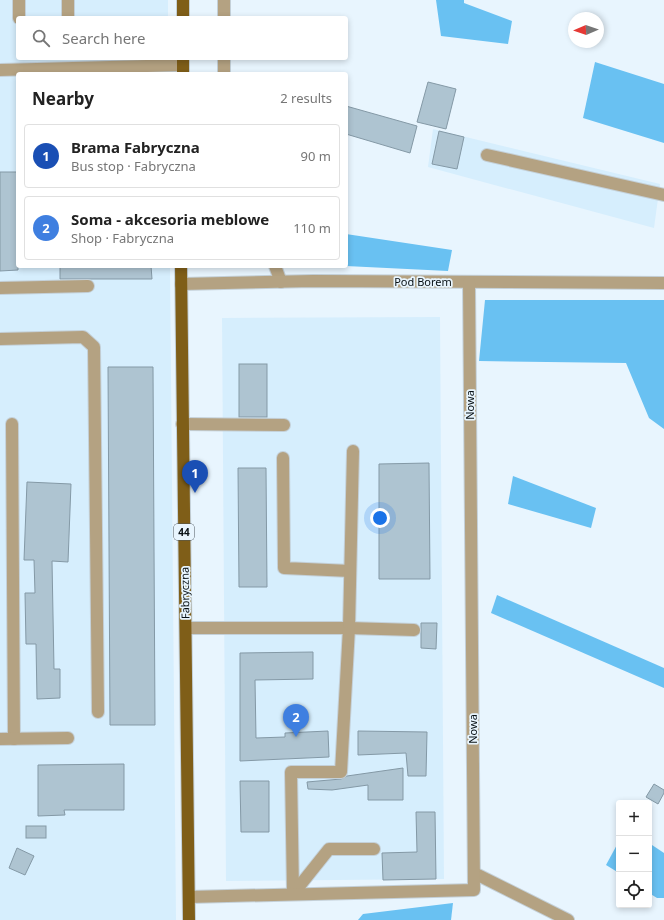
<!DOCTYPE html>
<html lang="en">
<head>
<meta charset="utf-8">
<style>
  body { margin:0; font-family:"Noto Sans",sans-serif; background:#f2f2f2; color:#222 }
  .controls { position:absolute; right:12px; bottom:12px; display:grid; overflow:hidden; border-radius:4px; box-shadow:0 2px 6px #0003 }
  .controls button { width:36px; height:36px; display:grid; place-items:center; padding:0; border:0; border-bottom:1px solid #e0e0e0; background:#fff; color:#222; font:20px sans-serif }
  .compass { position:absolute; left:568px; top:12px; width:36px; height:36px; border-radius:50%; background:#fff; box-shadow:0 2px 6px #0003; rotate:268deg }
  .you { position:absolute; left:380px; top:518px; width:14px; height:14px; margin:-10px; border:3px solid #fff; border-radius:50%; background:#1a73e8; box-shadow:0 0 0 6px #1a73e833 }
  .badge { display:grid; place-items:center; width:26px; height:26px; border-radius:50%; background:#6f5727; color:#fff; font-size:13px; font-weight:700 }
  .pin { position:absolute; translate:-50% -33px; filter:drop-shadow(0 1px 2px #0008) }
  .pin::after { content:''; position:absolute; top:21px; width:14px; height:12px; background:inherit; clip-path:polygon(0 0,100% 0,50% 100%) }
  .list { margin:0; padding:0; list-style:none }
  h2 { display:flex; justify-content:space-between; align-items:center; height:52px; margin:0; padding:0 16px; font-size:17px }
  h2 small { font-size:13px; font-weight:400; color:#767676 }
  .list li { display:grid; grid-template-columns:26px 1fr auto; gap:12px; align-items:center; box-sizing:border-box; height:64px; margin:0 8px 8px; padding:0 8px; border:1px solid #e0e0e0; border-radius:4px }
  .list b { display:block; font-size:15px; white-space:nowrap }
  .list p { margin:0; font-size:13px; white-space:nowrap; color:#767676 }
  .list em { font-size:13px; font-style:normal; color:#767676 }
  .icon { flex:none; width:22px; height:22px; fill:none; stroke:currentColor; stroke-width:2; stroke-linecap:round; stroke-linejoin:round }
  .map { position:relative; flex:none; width:664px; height:920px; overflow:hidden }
  .search { position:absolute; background:#fff; box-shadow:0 2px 6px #0003; left:16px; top:16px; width:332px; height:44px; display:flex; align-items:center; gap:10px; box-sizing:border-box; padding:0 14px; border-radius:4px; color:#767676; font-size:15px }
  .panel { position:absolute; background:#fff; box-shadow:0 2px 6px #0003; left:16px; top:72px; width:332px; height:196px; border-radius:4px }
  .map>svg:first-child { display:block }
  .built { fill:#d6eefd }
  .forest { fill:#69c1f2 }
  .building { fill:#aec4d1; stroke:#8499a6 }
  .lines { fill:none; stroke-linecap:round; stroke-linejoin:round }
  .minor-casing { stroke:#c4d0d8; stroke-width:14 }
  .major-casing { stroke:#c4d0d8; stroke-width:14 }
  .minor { stroke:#b4a282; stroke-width:12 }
  .major { stroke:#7f5e18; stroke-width:12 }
  .labels { text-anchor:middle; stroke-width:3.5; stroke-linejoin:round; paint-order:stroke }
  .shield { fill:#e8f5fe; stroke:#4a545a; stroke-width:1 }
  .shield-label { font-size:10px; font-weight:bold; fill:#070f13 }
  .street-label { font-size:11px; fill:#070f13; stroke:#e8f5fe }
</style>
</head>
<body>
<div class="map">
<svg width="664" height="920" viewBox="0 0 664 920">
  <rect width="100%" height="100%" fill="#e8f5fe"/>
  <g class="built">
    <polygon points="0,0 168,0 168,18 18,18 18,58 169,58 169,74 18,74 18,266 170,266 176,920 0,920"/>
    <polygon points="433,129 660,184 654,228 428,167"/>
    <polygon points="440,317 444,879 226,881 222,318"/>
  </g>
  <g class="forest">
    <polygon points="436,0 464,0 464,3 512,21 508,44 441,36"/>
    <polygon points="595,62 664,84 664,143 583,118"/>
    <polygon points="346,234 452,250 448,271 346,266"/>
    <polygon points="485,300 664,300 664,429 649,418 626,363 479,361"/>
    <polygon points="513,476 596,508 591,528 508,504"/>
    <polygon points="497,595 664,668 664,688 491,613"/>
    <polygon points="619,841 619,873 606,865"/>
    <polygon points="649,843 664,853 664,898 657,898 649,893"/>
    <polygon points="453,903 451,920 358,920 363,914"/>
  </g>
  <g class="building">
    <polygon points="428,82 456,89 446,129 417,122"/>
    <polygon points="346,106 417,126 410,153 346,134"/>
    <polygon points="439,131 464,137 457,169 432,164"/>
    <polygon points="0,172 18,172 18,270 0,271"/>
    <polygon points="60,266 151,266 152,279 60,279"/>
    <rect x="239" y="364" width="28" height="53"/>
    <polygon points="108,367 153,367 155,725 110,725"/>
    <polygon points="429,463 430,579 379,579 379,464"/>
    <polygon points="238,468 266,468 267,587 239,587"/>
    <polygon points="27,482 71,484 68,562 52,561 54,669 60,669 60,698 37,699 36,644 26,644 25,593 35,593 34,560 24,560"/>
    <polygon points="421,623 437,623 436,649 421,648"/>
    <polygon points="313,652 313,679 255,680 256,738 285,737 285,733 328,731 329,757 240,761 240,653"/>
    <polygon points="358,731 427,732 426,776 408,776 406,753 358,755"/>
    <polygon points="124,764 124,810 64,810 65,815 38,816 38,765"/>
    <polygon points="403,768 403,800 368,800 368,785 332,790 308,789 307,782 341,779 347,776"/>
    <polygon points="240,781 269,781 269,832 241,832"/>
    <polygon points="654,784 664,790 664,793 658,804 646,797"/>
    <polygon points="416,812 435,812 436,879 383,880 382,853 417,852"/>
    <rect x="26" y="826" width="20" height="12"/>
    <polygon points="17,848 34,856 25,875 9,868"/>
  </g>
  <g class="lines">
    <defs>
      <g id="minor">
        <polyline points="19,0 19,18"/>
        <polyline points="68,0 68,18"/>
        <polyline points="224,0 224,18"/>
        <polyline points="224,58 224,74"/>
        <polyline points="0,70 183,65"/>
        <polyline points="487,155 664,195"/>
        <polyline points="275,266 281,282"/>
        <polyline points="181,284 313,281 664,283"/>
        <polyline points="0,288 88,286"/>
        <polyline points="0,339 83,337 94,347 98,712"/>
        <polyline points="12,424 14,739"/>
        <polyline points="182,424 284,425"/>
        <polyline points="283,458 284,568 350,571"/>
        <polyline points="186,628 349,628 414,630"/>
        <polyline points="0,739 68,738"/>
        <polyline points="474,873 568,920"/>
        <polyline points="293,894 291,772 341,772 349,628 353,451"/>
        <polyline points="293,894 329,849 374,849"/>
        <polyline points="189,897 474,890 469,282"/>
      </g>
      <g id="major">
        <polyline points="183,0 183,18"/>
        <polyline points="183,74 183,58"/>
        <polyline points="181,266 189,920"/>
      </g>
    </defs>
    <use href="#minor" class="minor-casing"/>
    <use href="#major" class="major-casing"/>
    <use href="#minor" class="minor"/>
    <use href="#major" class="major"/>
  </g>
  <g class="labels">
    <rect class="shield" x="174" y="524" width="20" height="16" rx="3"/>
    <g class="shield-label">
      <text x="184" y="536">44</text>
    </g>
    <g class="street-label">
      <text x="423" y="286">Pod Borem</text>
      <text transform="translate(470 405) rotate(-90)" y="4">Nowa</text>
      <text transform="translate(185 593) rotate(-91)" y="4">Fabryczna</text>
      <text transform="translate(473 729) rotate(-90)" y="4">Nowa</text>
    </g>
  </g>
</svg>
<div class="controls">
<button>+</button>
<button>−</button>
<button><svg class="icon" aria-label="locate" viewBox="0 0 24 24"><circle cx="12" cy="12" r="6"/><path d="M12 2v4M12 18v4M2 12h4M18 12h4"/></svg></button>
</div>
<svg class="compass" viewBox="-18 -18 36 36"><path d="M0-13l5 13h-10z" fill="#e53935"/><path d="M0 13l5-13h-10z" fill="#767676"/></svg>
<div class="you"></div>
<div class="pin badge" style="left:195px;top:493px;background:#1a4fb4">1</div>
<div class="pin badge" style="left:296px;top:737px;background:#3f7fe0">2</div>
<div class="search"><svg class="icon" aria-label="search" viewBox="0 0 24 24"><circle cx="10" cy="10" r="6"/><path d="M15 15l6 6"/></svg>Search here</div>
<section class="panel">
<h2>Nearby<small>2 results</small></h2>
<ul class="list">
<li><span class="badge" style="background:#1a4fb4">1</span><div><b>Brama Fabryczna</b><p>Bus stop · Fabryczna</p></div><em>90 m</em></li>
<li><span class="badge" style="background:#3f7fe0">2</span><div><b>Soma - akcesoria meblowe</b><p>Shop · Fabryczna</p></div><em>110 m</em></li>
</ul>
</section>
</div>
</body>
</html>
